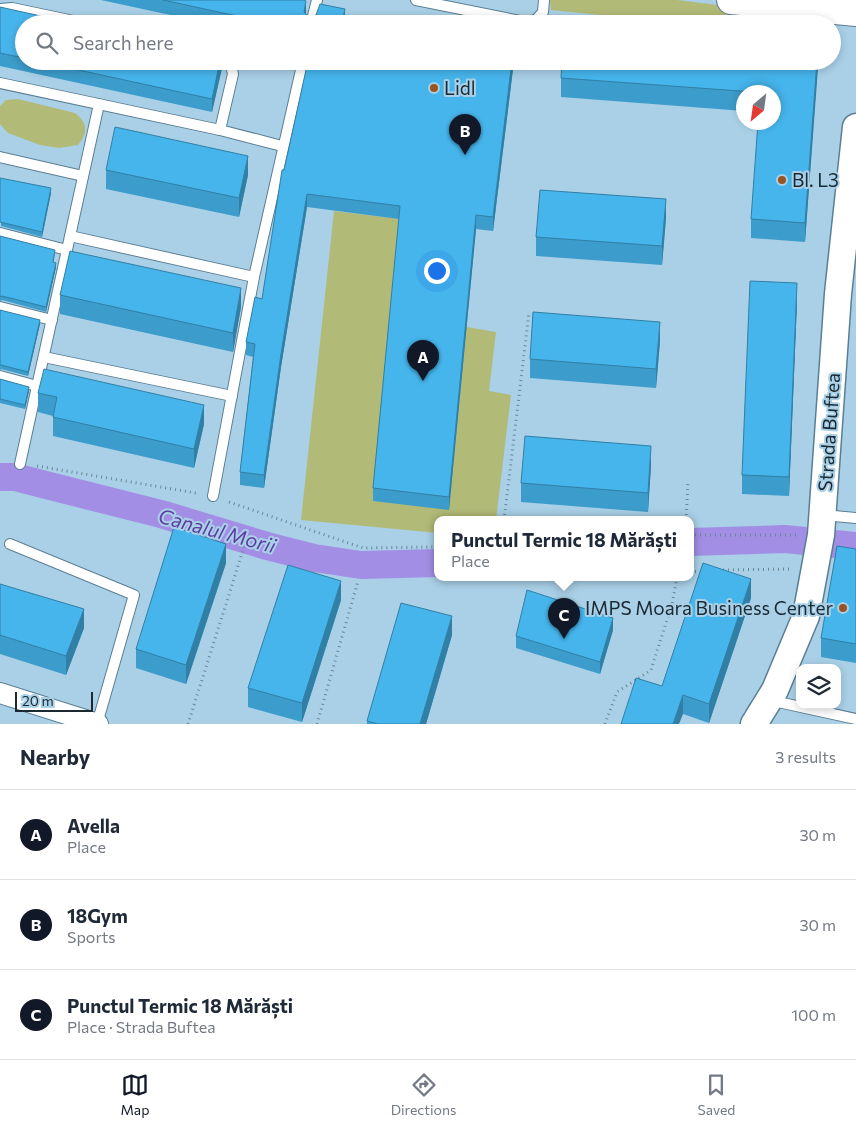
<!DOCTYPE html>
<html lang="en">
<head>
<meta charset="utf-8">
<style>
  body { margin:0; font-family:Commissioner,sans-serif; background:#f2f2f3; color:#1f2937 }
  .controls { position:absolute; right:15px; bottom:15px; display:grid; overflow:hidden; border-radius:10px; box-shadow:0 2px 8px #0003 }
  .controls button { width:45px; height:45px; display:grid; place-items:center; padding:0; border:0; border-bottom:1px solid #e0e1e3; background:#fff; color:#1f2937; font:25px sans-serif }
  .compass { position:absolute; left:736px; top:85px; width:45px; height:45px; border-radius:50%; background:#fff; box-shadow:0 2px 8px #0003; rotate:209deg }
  .scale { position:absolute; left:15px; bottom:12px; width:78px; box-sizing:border-box; padding-left:5px; border:2px solid #1a2932; border-top:0; font-size:14px; line-height:18px; white-space:nowrap; color:#1a2932; -webkit-text-stroke:4px #a9d0e7; paint-order:stroke }
  .you { position:absolute; left:436px; top:270px; width:18px; height:18px; margin:-12px; border:4px solid #fff; border-radius:50%; background:#1a73e8; box-shadow:0 0 0 8px #1a73e833 }
  .badge { display:grid; place-items:center; width:32px; height:32px; border-radius:50%; background:#111827; color:#fff; font-size:16px; font-weight:700 }
  .pin { position:absolute; translate:-50% -41px; filter:drop-shadow(0 1px 2px #0008) }
  .pin::after { content:''; position:absolute; top:26px; width:18px; height:15px; background:inherit; clip-path:polygon(0 0,100% 0,50% 100%) }
  .popup { position:absolute; left:434px; top:516px; width:260px; height:65px; box-sizing:border-box; display:grid; place-content:center; border-radius:10px; background:#fff; filter:drop-shadow(0 1px 4px #0005); font-size:16px; white-space:nowrap; color:#747a83 }
  .popup b { font-size:19px; color:#1f2937 }
  .popup::after { content:''; position:absolute; left:50%; top:100%; margin-left:-10px; border:10px solid transparent; border-top-color:#fff }
  .list { margin:0; padding:0; list-style:none }
  h2 { display:flex; justify-content:space-between; align-items:center; height:65px; margin:0; padding:0 20px; font-size:21px }
  h2 small { font-size:16px; font-weight:400; color:#747a83 }
  .list li { display:grid; grid-template-columns:32px 1fr auto; gap:15px; align-items:center; box-sizing:border-box; height:90px; padding:0 20px; border-top:1px solid #e0e1e3 }
  .list b { display:block; font-size:19px; white-space:nowrap }
  .list p { margin:0; font-size:16px; white-space:nowrap; color:#747a83 }
  .list em { font-size:16px; font-style:normal; color:#747a83 }
  .icon { flex:none; width:28px; height:28px; fill:none; stroke:currentColor; stroke-width:2; stroke-linecap:round; stroke-linejoin:round }
  .map { position:relative; flex:none; width:856px; height:724px; overflow:hidden }
  .search { position:absolute; background:#fff; box-shadow:0 2px 8px #0003; left:15px; right:15px; top:15px; height:55px; display:flex; align-items:center; gap:12px; box-sizing:border-box; padding:0 18px; border-radius:28px; color:#747a83; font-size:19px }
  .sheet { height:335px; background:#fff }
  nav { display:flex; justify-content:space-around; align-items:center; box-sizing:border-box; height:70px; border-top:1px solid #e0e1e3; background:#fff; font-size:14px; color:#747a83 }
  nav a { display:grid; justify-items:center; gap:2px }
  nav .on { color:#111827 }
  .map>svg:first-child { display:block }
  .green { fill:#b2ba77 }
  .lines { fill:none; stroke-linecap:round; stroke-linejoin:round }
  .canal { stroke:#a38ee6; stroke-width:28 }
  .service-casing { stroke:#5a7e93; stroke-width:12 }
  .minor-casing { stroke:#5a7e93; stroke-width:22 }
  .tertiary-casing { stroke:#5a7e93; stroke-width:29 }
  .primary-casing { stroke:#5a7e93; stroke-width:30 }
  .path { stroke:#6a8798; stroke-width:3; stroke-dasharray:1 4; stroke-linecap:butt }
  .service { stroke:#fff; stroke-width:10 }
  .minor { stroke:#fff; stroke-width:20 }
  .tertiary { stroke:#fff; stroke-width:26 }
  .primary { stroke:#fff; stroke-width:28 }
  .wall { fill:#3c9ccb }
  .shaded-wall { fill:#317fa5 }
  .building { fill:#46b5ec; stroke:#317fa5 }
  .poi-dot { fill:#985524; stroke:#a9d0e7; stroke-width:2 }
  .labels { text-anchor:middle; stroke-width:4; stroke-linejoin:round; paint-order:stroke }
  .poi-label { font-size:19px; fill:#1a2932; stroke:#a9d0e7; text-anchor:start }
  .street-label { font-size:19px; fill:#1a2932; stroke:#a9d0e7 }
  .water-label { font-size:20px; font-style:italic; fill:#5d3ca2; stroke:#a9d0e7 }
</style>
</head>
<body>
<div class="map">
<svg width="856" height="724" viewBox="0 0 856 724">
  <rect width="100%" height="100%" fill="#a9d0e7"/>
  <g class="green">
    <polygon points="550,0 677,0 817,17 817,24 691,24 551,10"/>
    <path d="M18,99L75,113C88,123 88,133 78,145L59,148L40,145L8,133L0,124V106L6,100Z"/>
    <polygon points="334,211 400,219 467,327 496,332 489,391 511,395 496,520 438,520 438,533 301,520"/>
  </g>
  <g class="lines">
    <g class="canal">
      <polyline points="0,477 15,477 42,484 161,514 267,546 314,558 361,565 438,563"/>
      <polyline points="690,542 785,539 856,546"/>
    </g>
    <defs>
      <g id="service">
        <polyline points="416,0 525,22 536,20 543,12 544,0"/>
        <polyline points="0,12 1,9 12,8 88,24"/>
        <polyline points="311,24 317,0"/>
        <polyline points="0,83 220,130 282,146"/>
        <polyline points="220,130 233,74 230,61"/>
        <polyline points="0,157 83,176"/>
        <polyline points="0,233 67,250"/>
        <polyline points="70,236 254,277"/>
        <polyline points="0,307 52,320"/>
        <polyline points="44,357 232,396"/>
        <polyline points="0,376 37,386"/>
        <polyline points="20,464 99,104"/>
        <polyline points="213,496 254,277 303,61"/>
        <polyline points="823,515 856,518"/>
        <polyline points="10,544 134,595 97,724"/>
        <polyline points="769,700 856,719"/>
      </g>
      <polyline id="minor" points="0,693 98,724"/>
      <polyline id="tertiary" points="754,724 775,690 806,616 821,535 838,294 856,127"/>
      <polyline id="primary" points="731,0 856,12"/>
    </defs>
    <use href="#service" class="service-casing"/>
    <use href="#minor" class="minor-casing"/>
    <use href="#tertiary" class="tertiary-casing"/>
    <use href="#primary" class="primary-casing"/>
    <g class="path">
      <polyline points="37,466 196,493"/>
      <polyline points="229,502 363,548 438,547"/>
      <polyline points="504,520 529,313"/>
      <polyline points="686,520 688,483"/>
      <polyline points="690,535 796,535"/>
      <polyline points="723,570 789,569"/>
      <polyline points="690,572 704,571"/>
      <polyline points="188,724 244,547"/>
      <polyline points="317,724 358,581"/>
      <polyline points="605,724 617,692 651,670 672,604 677,578"/>
    </g>
    <use href="#service" class="service"/>
    <use href="#minor" class="minor"/>
    <use href="#tertiary" class="tertiary"/>
    <use href="#primary" class="primary"/>
  </g>
  <g class="wall">
    <polygon points="101,0 304,0 306,14 310,18 356,24 212,24"/>
    <polygon points="0,7 24,24 24,61 222,61 222,68 212,112 0,66"/>
    <polygon points="514,61 493,231 476,229 449,510 373,501 373,488 399,219 307,207 281,367 264,488 240,485 240,472 253,357 246,355 246,342 262,299 284,170"/>
    <polygon points="818,61 805,242 751,238 751,219 774,92 744,92 744,111 561,97 561,78"/>
    <polygon points="106,170 248,175 239,217 106,189"/>
    <polygon points="0,178 51,193 42,237 1,226"/>
    <polygon points="666,218 662,265 536,256 536,237"/>
    <polygon points="0,236 55,254 53,263 56,267 46,312 2,300 0,301"/>
    <polygon points="60,295 241,307 233,352 60,314"/>
    <polygon points="797,302 789,496 742,494 742,475"/>
    <polygon points="0,310 40,324 28,376 1,369 0,370"/>
    <polygon points="660,341 656,388 530,378 530,359"/>
    <polygon points="0,379 29,391 25,409 0,403"/>
    <polygon points="38,393 204,424 194,468 53,436 53,416 38,412"/>
    <polygon points="651,465 648,512 521,502 521,483"/>
    <polygon points="856,549 856,663 821,657 821,638"/>
    <polygon points="226,563 186,684 136,668 136,649"/>
    <polygon points="0,584 84,628 66,675 0,654"/>
    <polygon points="751,598 709,723 683,714 662,686"/>
    <polygon points="341,600 302,722 248,707 248,688"/>
    <polygon points="613,630 600,674 516,648 516,636"/>
    <polygon points="452,635 426,724 367,724 367,721"/>
  </g>
  <g class="shaded-wall">
    <polygon points="306,1 306,14 305,24 304,12"/>
    <polygon points="345,9 345,22 342,24"/>
    <polygon points="220,61 222,61 222,68 212,112 212,99"/>
    <polygon points="512,61 514,61 493,231 493,217"/>
    <polygon points="817,61 818,61 818,68 805,242 805,223"/>
    <polygon points="248,156 248,175 239,217 239,198"/>
    <polygon points="51,188 51,193 42,237 42,232"/>
    <polygon points="307,194 307,207 281,367 264,488 264,475 281,354"/>
    <polygon points="666,199 666,218 662,265 662,246"/>
    <polygon points="476,215 476,229 449,510 449,497"/>
    <polygon points="56,263 56,267 46,312 46,307"/>
    <polygon points="797,283 797,302 789,496 789,477"/>
    <polygon points="241,288 241,307 233,352 233,333"/>
    <polygon points="40,320 40,324 28,376 28,372"/>
    <polygon points="660,322 660,341 656,388 656,369"/>
    <polygon points="29,387 29,391 25,409 25,405"/>
    <polygon points="204,405 204,424 194,468 194,449"/>
    <polygon points="651,446 651,465 648,512 648,493"/>
    <polygon points="226,544 226,563 186,684 186,665"/>
    <polygon points="751,579 751,598 709,723 709,704"/>
    <polygon points="341,581 341,600 302,722 302,703"/>
    <polygon points="84,609 84,628 66,675 66,656"/>
    <polygon points="452,616 452,635 426,724 420,724"/>
    <polygon points="613,618 613,630 600,674 600,662"/>
    <polygon points="683,695 683,714 679,724 673,724"/>
  </g>
  <g class="building">
    <polygon points="163,0 304,0 306,1 304,12 310,18 316,15 320,4 345,9 342,22 356,24 274,24"/>
    <polygon points="0,7 77,24 24,24 24,58 0,53"/>
    <polygon points="37,61 220,61 212,99"/>
    <polygon points="308,61 512,61 493,217 476,215 449,497 373,488 400,206 307,194 281,354 264,475 240,472 255,344 246,342 255,297 262,299 282,170 284,170"/>
    <polygon points="562,61 817,61 805,223 751,219 758,122 774,122 774,92 754,92 561,78"/>
    <polygon points="115,127 248,156 239,198 106,170"/>
    <polygon points="0,178 51,188 42,232 0,222"/>
    <polygon points="540,190 666,199 662,246 536,237"/>
    <polygon points="0,236 55,250 53,262 56,263 46,307 2,296 0,297"/>
    <polygon points="70,251 241,288 233,333 60,295"/>
    <polygon points="750,281 797,283 789,477 742,475"/>
    <polygon points="0,310 40,320 28,372 1,365 0,365"/>
    <polygon points="533,312 660,322 656,369 530,359"/>
    <polygon points="44,369 204,405 194,449 53,417 57,397 38,393"/>
    <polygon points="0,379 29,387 25,405 0,399"/>
    <polygon points="525,436 651,446 648,493 521,483"/>
    <polygon points="174,527 226,544 186,665 136,649"/>
    <polygon points="837,546 856,549 856,644 821,638"/>
    <polygon points="703,563 751,579 709,704 683,695 673,724 621,724 636,678 662,686"/>
    <polygon points="288,565 341,581 302,703 248,688"/>
    <polygon points="0,584 84,609 66,656 0,635"/>
    <polygon points="527,590 613,618 600,662 516,636"/>
    <polygon points="401,603 452,616 420,724 378,724 367,721"/>
  </g>
  <g class="poi-dot">
    <circle cx="434" cy="88" r="5"/>
    <circle cx="782" cy="180" r="5"/>
    <circle cx="843" cy="608" r="5"/>
  </g>
  <g class="labels">
    <g class="poi-label">
      <text x="444" y="95">Lidl</text>
      <text x="792" y="187">Bl. L3</text>
      <text x="833" y="615" text-anchor="end">IMPS Moara Business Center</text>
    </g>
    <g class="street-label">
      <text transform="translate(829 432) rotate(-86)" y="7">Strada Buftea</text>
    </g>
    <g class="water-label">
      <text transform="translate(217 531) rotate(15)" y="7">Canalul Morii</text>
    </g>
  </g>
</svg>
<div class="controls">
<button><svg class="icon" aria-label="layers" viewBox="0 0 24 24"><path d="M12 4l9 5-9 5-9-5zM3 14l9 5 9-5"/></svg></button>
</div>
<svg class="compass" viewBox="-18 -18 36 36"><path d="M0-13l5 13h-10z" fill="#e53935"/><path d="M0 13l5-13h-10z" fill="#747a83"/></svg>
<div class="scale">20 m</div>
<div class="you"></div>
<div class="pin badge" style="left:423px;top:381px">A</div>
<div class="pin badge" style="left:465px;top:155px">B</div>
<div class="pin badge" style="left:564px;top:639px">C</div>
<div class="popup"><b>Punctul Termic 18 Mărăști</b>Place</div>
<div class="search"><svg class="icon" aria-label="search" viewBox="0 0 24 24"><circle cx="10" cy="10" r="6"/><path d="M15 15l6 6"/></svg>Search here</div>
</div>
<section class="sheet">
<h2>Nearby<small>3 results</small></h2>
<ul class="list">
<li><span class="badge">A</span><div><b>Avella</b><p>Place</p></div><em>30 m</em></li>
<li><span class="badge">B</span><div><b>18Gym</b><p>Sports</p></div><em>30 m</em></li>
<li><span class="badge">C</span><div><b>Punctul Termic 18 Mărăști</b><p>Place · Strada Buftea</p></div><em>100 m</em></li>
</ul>
</section>
<nav>
<a class="on"><svg class="icon" aria-label="map" viewBox="0 0 24 24"><path d="M3 6l6-2 6 2 6-2v14l-6 2-6-2-6 2zM9 4v14M15 6v14"/></svg>Map</a>
<a><svg class="icon" aria-label="directions" viewBox="0 0 24 24"><path d="M12 3l9 9-9 9-9-9zM9 14v-3h6M13 9l2 2-2 2"/></svg>Directions</a>
<a><svg class="icon" aria-label="saved" viewBox="0 0 24 24"><path d="M7 4h10v16l-5-4-5 4z"/></svg>Saved</a>
</nav>
</body>
</html>
